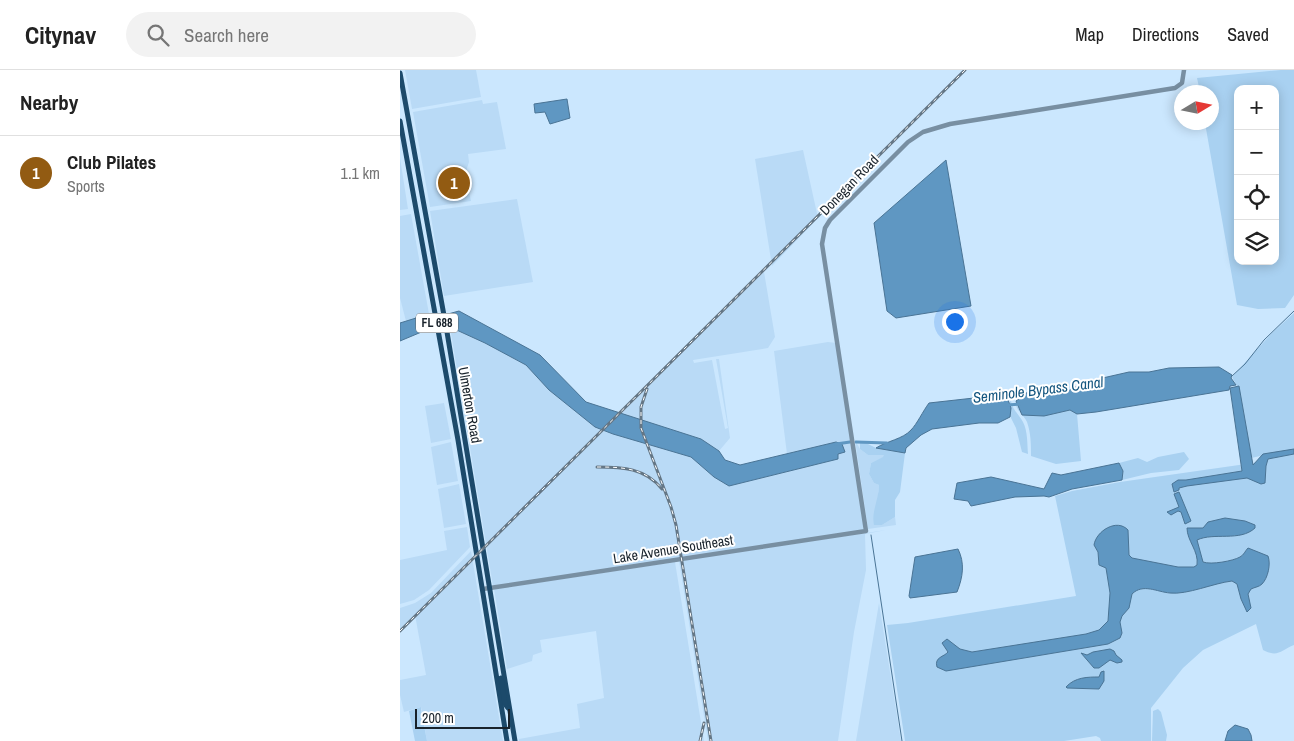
<!DOCTYPE html>
<html lang="en">
<head>
<meta charset="utf-8">
<style>
  body { margin:0; font-family:"Archivo Narrow",sans-serif; background:#f2f2f2; color:#222 }
  .controls { position:absolute; right:15px; top:15px; display:grid; overflow:hidden; border-radius:10px; box-shadow:0 2px 12px #0003 }
  .controls button { width:45px; height:45px; display:grid; place-items:center; padding:0; border:0; border-bottom:1px solid #e0e0e0; background:#fff; color:#222; font:25px sans-serif }
  .compass { position:absolute; left:774px; top:15px; width:45px; height:45px; border-radius:50%; background:#fff; box-shadow:0 2px 12px #0003; rotate:80deg }
  .scale { position:absolute; left:15px; bottom:12px; width:95px; box-sizing:border-box; padding-left:5px; border:2px solid #18222b; border-top:0; font-size:14px; line-height:18px; white-space:nowrap; color:#18222b; -webkit-text-stroke:4px #fff; paint-order:stroke }
  .you { position:absolute; left:554px; top:251px; width:18px; height:18px; margin:-12px; border:4px solid #fff; border-radius:50%; background:#1a73e8; box-shadow:0 0 0 8px #1a73e833 }
  .badge { display:grid; place-items:center; width:32px; height:32px; border-radius:50%; background:#925b12; color:#fff; font-size:16px; font-weight:700 }
  .pin { position:absolute; translate:-50% -50%; border:2px solid #fff; box-shadow:0 1px 5px #0006 }
  .list { margin:0; padding:0; list-style:none }
  h2 { display:flex; justify-content:space-between; align-items:center; height:65px; margin:0; padding:0 20px; font-size:21px }
  h2 small { font-size:16px; font-weight:400; color:#767676 }
  .list li { display:grid; grid-template-columns:32px 1fr auto; gap:15px; align-items:center; box-sizing:border-box; height:75px; padding:0 20px; border-top:1px solid #e0e0e0 }
  .list b { display:block; font-size:19px; white-space:nowrap }
  .list p { margin:0; font-size:16px; white-space:nowrap; color:#767676 }
  .list em { font-size:16px; font-style:normal; color:#767676 }
  .icon { flex:none; width:28px; height:28px; fill:none; stroke:currentColor; stroke-width:2; stroke-linecap:round; stroke-linejoin:round }
  .map { position:relative; flex:none; width:894px; height:671px; overflow:hidden }
  header { display:flex; align-items:center; gap:30px; box-sizing:border-box; height:70px; padding:0 25px; background:#fff; border-bottom:1px solid #e0e0e0 }
  header strong { font-size:24px }
  nav { display:flex; gap:28px; margin-inline-start:auto; font-size:18px }
  .search { width:350px; height:45px; background:#f2f2f2; display:flex; align-items:center; gap:12px; box-sizing:border-box; padding:0 18px; border-radius:28px; color:#767676; font-size:19px }
  main { display:flex }
  aside { flex:1; background:#fff }
  .map>svg:first-child { display:block }
  .built { fill:#b9daf6 }
  .green { fill:#a9d1f1; fill-rule:evenodd }
  .water { fill:#5f97c2; stroke:#4a7495 }
  .lines { fill:none; stroke-linecap:round; stroke-linejoin:round }
  .stream { stroke:#4a7495; stroke-width:1 }
  .canal { stroke:#5f97c2; stroke-width:3 }
  .tertiary { stroke:#788fa2; stroke-width:4.5 }
  .primary { stroke:#1c4a6b; stroke-width:5 }
  .rail-casing { stroke:#647685; stroke-width:3 }
  .rail { stroke:#fff; stroke-width:1; stroke-dasharray:4; stroke-linecap:butt }
  .labels { text-anchor:middle; stroke-width:4; stroke-linejoin:round; paint-order:stroke }
  .shield { fill:#fff; stroke:#5d646b; stroke-width:1 }
  .shield-label { font-size:12px; font-weight:bold; fill:#18222b }
  .street-label { font-size:14px; fill:#18222b; stroke:#fff }
  .water-label { font-size:15px; font-style:italic; fill:#13557f; stroke:#fff }
</style>
</head>
<body>
<header>
<strong>Citynav</strong>
<div class="search"><svg class="icon" aria-label="search" viewBox="0 0 24 24"><circle cx="10" cy="10" r="6"/><path d="M15 15l6 6"/></svg>Search here</div>
<nav><a>Map</a><a>Directions</a><a>Saved</a></nav>
</header>
<main>
<aside>
<h2>Nearby<small></small></h2>
<ul class="list">
<li><span class="badge">1</span><div><b>Club Pilates</b><p>Sports</p></div><em>1.1 km</em></li>
</ul>
</aside>
<div class="map">
<svg width="894" height="671" viewBox="0 0 894 671">
  <rect width="100%" height="100%" fill="#cbe7fe"/>
  <g class="built">
    <polygon points="5,0 76,0 81,27 12,39"/>
    <polygon points="82,30 83,34 97,32 106,79 68,84 69,92 65,104 71,131 30,137 13,42"/>
    <polygon points="403,80 418,148 372,196 355,89"/>
    <polygon points="0,88 8,139 0,140"/>
    <polygon points="117,129 133,212 44,226 30,141"/>
    <polygon points="11,144 29,244 6,251 0,228 0,146"/>
    <polygon points="364,202 375,267 368,278 293,290 294,293 312,290 325,359 328,358 316,289 319,289 330,368 319,381 301,369 221,344"/>
    <polygon points="50,257 85,273 126,295 149,320 195,357 213,364 291,387 314,407 329,416 438,389 436,372 387,384 374,281 428,272 436,273 464,460 93,516"/>
    <polygon points="44,333 51,369 31,373 25,336"/>
    <polygon points="455,370 460,379 468,385 484,385 484,387 471,393 469,404 474,413 479,415 478,430 482,455 495,447 496,455 468,459"/>
    <polygon points="51,372 58,411 37,415 31,377"/>
    <polygon points="59,414 66,454 44,458 38,419"/>
    <polygon points="67,457 70,477 29,520 14,530 0,534 0,490 47,480 44,461"/>
    <polygon points="486,460 465,464 466,500 454,562 438,671 308,671 279,491"/>
    <polygon points="71,481 103,671 27,671 21,637 4,642 0,625 0,610 26,605 15,545 0,560 0,538 15,533 31,523"/>
    <polygon points="275,492 304,671 119,671 119,669 180,658 177,634 204,628 196,561 140,570 142,582 133,585 132,591 107,599 94,519"/>
    <polygon points="479,533 501,671 456,671"/>
  </g>
  <g class="green">
    <path d="M881,0H894V225L885,238L858,239L837,235L805,53L812,52V22H800L797,8ZM838,19H875V191H838Z"/>
    <polygon points="894,243 894,379 851,388 839,320 832,307 872,263"/>
    <path d="M611,331C613,341 619,344 623,352C628,362 627,374 628,384L622,382L616,358L610,346L609,332Z"/>
    <path d="M615,331L622,345L653,344L670,339L677,344L681,391L656,394L631,386C631,375 631,363 627,352C623,344 616,341 615,331Z"/>
    <path d="M460,373H466L476,378L505,383L500,422L495,430V447L482,455H474C471,442 479,429 479,415L474,413L469,404L471,393L483,387L484,385H468L460,379Z"/>
    <polygon points="784,382 789,389 779,400 751,403 722,410 723,401 719,393 738,388 747,392 758,387"/>
    <path d="M894,384V575C881,580 878,588 863,580L856,554L803,580L783,598L751,638V671H701L700,668L696,666L664,671H505L487,555L508,553L676,526L655,426L672,421L720,412L853,393L871,388Z"/>
    <polygon points="21,637 21,640 27,671 15,671 9,641"/>
    <polygon points="758,639 761,642 767,665 766,671 752,671 753,641"/>
  </g>
  <g class="water">
    <polygon points="167,29 170,48 150,54 145,42 135,43 134,34"/>
    <polygon points="546,90 571,236 496,248 487,241 474,153"/>
    <polygon points="59,241 140,285 186,332 301,369 319,381 325,390 340,395 436,372 442,374 445,382 438,384 438,389 329,416 314,407 291,387 213,364 195,357 149,320 126,295 85,273 50,257 48,244"/>
    <polygon points="29,244 31,258 0,271 0,253"/>
    <polygon points="819,297 832,305 831,308 836,315 830,316 829,320 696,342 677,344 670,340 644,346 622,345 616,331 633,318 664,323 685,312 729,302 749,302 769,298"/>
    <polygon points="839,316 853,395 863,384 894,379 894,384 868,389 866,396 865,413 861,414 847,408 787,416 779,418 779,420 774,422 772,414 778,410 786,410 842,401 830,318"/>
    <path d="M601,325L608,330L611,338L610,347L598,353H579L532,359L521,365L506,378L505,383L476,378C487,371 503,369 511,360C517,354 523,341 529,333Z"/>
    <polygon points="719,393 723,401 722,410 672,419 649,427 644,426 615,427 571,436 568,431 554,429 557,413 591,407 644,419 652,403 661,405"/>
    <polygon points="779,422 791,451 785,454 781,442 778,441 771,445 767,442 779,437 774,424"/>
    <path d="M825,448L845,451L855,455V458C840,472 814,462 797,470L803,492C811,495 833,491 840,487C844,485 845,481 848,478L868,486C871,494 868,508 862,514C859,517 855,517 851,519L848,524L851,538L847,542L841,529L837,514L832,511C814,513 787,525 770,523C757,522 743,513 732,524L729,538L722,546L720,552L722,563L720,568L708,574L546,601L537,597C534,587 544,587 548,582L542,573L547,569L560,579L572,582L686,564L699,560L708,551L710,523L706,498L699,495L698,482L694,475C696,461 717,448 728,460L729,485L732,488L778,497H794L797,495C799,481 787,471 787,458H803L808,452Z"/>
    <path d="M558,479C565,493 563,507 557,522L510,528L509,526L515,487Z"/>
    <polygon points="710,579 714,581 716,585 722,590 722,592 717,593 710,590 699,598 694,598 681,583 687,585 693,582"/>
    <path d="M704,601V611L699,619L667,618L666,617C675,607 688,607 699,607L701,602Z"/>
    <polygon points="835,655 848,659 851,665 852,671 825,671 828,661"/>
  </g>
  <g class="lines">
    <g class="stream">
      <polyline points="832,306 845,294 864,270 894,241"/>
      <polyline points="471,465 502,671"/>
    </g>
    <g class="canal">
      <polyline points="607,335 621,334"/>
      <polyline points="456,372 487,373"/>
      <polyline points="436,374 450,372"/>
    </g>
    <polyline class="tertiary" points="83,519 466,461 422,174 425,158 430,150 508,72 523,62 550,54 775,18 782,13 784,0"/>
    <g class="primary">
      <polyline points="0,3 47,262 115,671"/>
      <polyline points="0,51 58,370 107,671"/>
      <polyline points="101,608 105,634 108,638"/>
    </g>
    <defs>
      <g id="rail">
        <polyline points="247,319 241,337 241,358 271,437 276,455 311,671"/>
        <path d="M197,397C223,397 245,398 262,419"/>
        <polyline points="0,561 565,0"/>
        <polyline points="300,671 304,653"/>
      </g>
    </defs>
    <use href="#rail" class="rail-casing"/>
    <use href="#rail" class="rail"/>
  </g>
  <g class="labels">
    <rect class="shield" x="16" y="243.5" width="42" height="19" rx="4"/>
    <g class="shield-label">
      <text x="37" y="257">FL 688</text>
    </g>
    <g class="street-label">
      <text transform="translate(449 115) rotate(-46)" y="5">Donegan Road</text>
      <text transform="translate(70 335) rotate(80)" y="5">Ulmerton Road</text>
      <text transform="translate(273 479) rotate(-9)" y="5">Lake Avenue Southeast</text>
    </g>
    <g class="water-label">
      <text transform="translate(638 320) rotate(-7)" y="5">Seminole Bypass Canal</text>
    </g>
  </g>
</svg>
<div class="controls">
<button>+</button>
<button>−</button>
<button><svg class="icon" aria-label="locate" viewBox="0 0 24 24"><circle cx="12" cy="12" r="6"/><path d="M12 2v4M12 18v4M2 12h4M18 12h4"/></svg></button>
<button><svg class="icon" aria-label="layers" viewBox="0 0 24 24"><path d="M12 4l9 5-9 5-9-5zM3 14l9 5 9-5"/></svg></button>
</div>
<svg class="compass" viewBox="-18 -18 36 36"><path d="M0-13l5 13h-10z" fill="#e53935"/><path d="M0 13l5-13h-10z" fill="#767676"/></svg>
<div class="scale">200 m</div>
<div class="you"></div>
<div class="pin badge" style="left:54px;top:113px">1</div>
</div>
</main>
</body>
</html>
